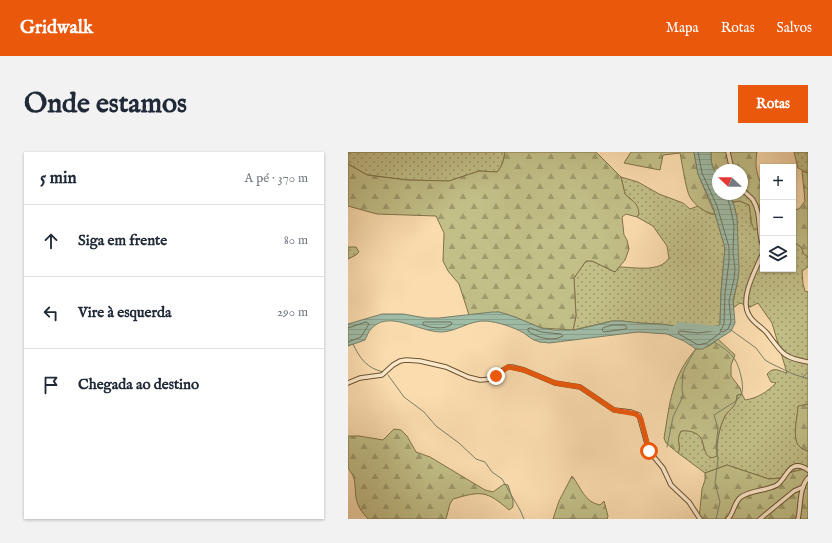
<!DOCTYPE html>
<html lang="pt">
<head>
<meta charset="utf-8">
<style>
  body { margin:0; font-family:"IM FELL English",serif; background:#f2f2f3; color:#1f2937 }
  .controls { position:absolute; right:12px; top:12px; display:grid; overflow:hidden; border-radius:0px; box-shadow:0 1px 3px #0004 }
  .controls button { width:36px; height:36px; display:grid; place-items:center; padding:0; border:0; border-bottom:1px solid #e0e1e3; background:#fff; color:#1f2937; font:20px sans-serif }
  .compass { position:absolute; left:364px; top:12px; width:36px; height:36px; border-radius:50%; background:#fff; box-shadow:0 1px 3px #0004; rotate:292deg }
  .stop { position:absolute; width:12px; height:12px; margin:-9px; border:3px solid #ea580c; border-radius:50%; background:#fff }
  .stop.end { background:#ea580c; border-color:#fff; box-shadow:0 1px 4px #0008 }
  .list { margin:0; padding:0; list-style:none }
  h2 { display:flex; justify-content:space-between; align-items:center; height:52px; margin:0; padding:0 16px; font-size:17px }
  h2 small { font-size:13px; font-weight:400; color:#747a83 }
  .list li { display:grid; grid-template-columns:26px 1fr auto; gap:12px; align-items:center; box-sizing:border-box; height:72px; padding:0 16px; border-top:1px solid #e0e1e3 }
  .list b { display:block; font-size:15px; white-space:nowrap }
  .list em { font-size:13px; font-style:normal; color:#747a83 }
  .icon { flex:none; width:22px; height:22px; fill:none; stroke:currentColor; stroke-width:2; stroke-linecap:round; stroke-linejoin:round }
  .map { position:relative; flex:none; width:460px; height:367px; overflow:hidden; border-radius:0px }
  header { display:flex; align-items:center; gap:24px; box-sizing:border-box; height:56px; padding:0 20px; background:#ea580c; color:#fff }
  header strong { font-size:19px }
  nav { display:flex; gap:22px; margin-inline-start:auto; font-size:14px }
  .intro { display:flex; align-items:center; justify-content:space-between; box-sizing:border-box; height:96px; padding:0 24px }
  h1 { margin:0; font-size:28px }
  .button { padding:10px 18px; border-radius:0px; background:#ea580c; color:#fff; font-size:14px; font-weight:700 }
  main { display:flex; gap:24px; padding:0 24px }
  aside { flex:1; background:#fff; border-radius:0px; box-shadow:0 1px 3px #0004 }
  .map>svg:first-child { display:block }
  .grass { fill:url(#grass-dots); stroke:#807248 }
  .forest { fill:url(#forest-firs); stroke:#807248 }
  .water { fill:url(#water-rules); stroke:#788068 }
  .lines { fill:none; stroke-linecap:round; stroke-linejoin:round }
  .shore { stroke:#6e7158; stroke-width:1 }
  .stream { stroke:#788068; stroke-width:1 }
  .river { stroke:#9fbca7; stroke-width:6 }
  .minor-casing { stroke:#6c5432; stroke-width:5.5 }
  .minor { stroke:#fce8cb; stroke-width:3.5 }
  .route { stroke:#ea580c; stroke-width:5 }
</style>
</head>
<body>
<header>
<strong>Gridwalk</strong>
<nav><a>Mapa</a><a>Rotas</a><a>Salvos</a></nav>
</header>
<div class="intro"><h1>Onde estamos</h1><a class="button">Rotas</a></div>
<main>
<aside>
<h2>5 min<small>A pé · 370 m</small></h2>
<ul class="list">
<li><svg class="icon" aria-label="ahead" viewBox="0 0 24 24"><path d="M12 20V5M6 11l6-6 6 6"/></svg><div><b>Siga em frente</b></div><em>80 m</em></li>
<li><svg class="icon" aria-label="left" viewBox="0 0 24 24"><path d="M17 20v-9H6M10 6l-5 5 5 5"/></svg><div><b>Vire à esquerda</b></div><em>290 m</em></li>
<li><svg class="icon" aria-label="arrive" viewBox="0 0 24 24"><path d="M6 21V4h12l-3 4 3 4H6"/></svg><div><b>Chegada ao destino</b></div></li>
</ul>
</aside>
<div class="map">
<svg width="460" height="367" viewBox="0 0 460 367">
  <defs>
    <pattern id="grass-dots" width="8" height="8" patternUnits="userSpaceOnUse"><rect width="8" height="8" fill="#c2bf88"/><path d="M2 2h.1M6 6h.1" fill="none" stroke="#9f9b6d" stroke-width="1.8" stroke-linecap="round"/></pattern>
    <pattern id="forest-firs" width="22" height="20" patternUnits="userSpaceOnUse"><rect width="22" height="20" fill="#c2bf88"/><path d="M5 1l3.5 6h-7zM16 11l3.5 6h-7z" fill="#9f9b6d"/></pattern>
    <pattern id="water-rules" width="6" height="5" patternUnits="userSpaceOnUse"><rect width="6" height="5" fill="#9fbca7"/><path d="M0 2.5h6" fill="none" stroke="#8aa18e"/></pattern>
  </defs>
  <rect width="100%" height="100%" fill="#fbdcaf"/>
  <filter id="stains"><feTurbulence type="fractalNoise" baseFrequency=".005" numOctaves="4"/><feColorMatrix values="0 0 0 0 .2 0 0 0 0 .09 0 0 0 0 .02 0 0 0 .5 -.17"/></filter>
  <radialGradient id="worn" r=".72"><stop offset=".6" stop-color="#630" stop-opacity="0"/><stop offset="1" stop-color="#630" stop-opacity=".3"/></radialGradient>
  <g class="grass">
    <path d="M0,0H157C156,7 154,15 149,20L131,19L101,29L59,28L19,23L0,12Z"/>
    <polygon points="446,0 460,0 460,21 450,16"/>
    <path d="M273,25L290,30L311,42L335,51L342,57L350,54L362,62H367L377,96L373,140L372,172L370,174L350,177L312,172L291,171L274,169H264L225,178L228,164L226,126L238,109H244L267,120L271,115C286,115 312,121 321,106L319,94L305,74L289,65L291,62L283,47L277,42Z"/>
    <path d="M392,49L401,53L403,63V72L412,79L415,78V117H445V90C450,93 455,95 455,101L460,105V115L454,119L455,132L457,139L460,140V252L450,255C450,265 443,287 452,295C454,297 458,298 460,299V316L440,321L433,326L421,327L379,313L357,321L330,301C334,293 327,290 333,279C347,277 355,283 356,298L369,304C368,291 371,276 377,264C383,254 388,256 389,243L394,242L397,248C410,246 419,240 428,231L423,230L419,222C426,214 431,219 439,221L424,171L410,151L402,155L392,151L385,156C385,145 389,136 390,125C391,117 389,109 389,100C389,83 391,67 385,50Z"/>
    <polygon points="0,95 8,95 11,100 8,103 0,107"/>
  </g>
  <g class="forest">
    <path d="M157,0H248L273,25L277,42C284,50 290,49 291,62L289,65L278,62L274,65L276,83L279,88L281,97L277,108L267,120L244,109H238L226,126L228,164L225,178L193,176L167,165L151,160L121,163L111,132L100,119L95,109L96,81L88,64L29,62L0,54V12L19,23L59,28L101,29L131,19L149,20C154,15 156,7 157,0Z"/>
    <path d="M283,0H346L350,22L367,62C359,62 346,53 342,45C338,39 334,10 332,1L315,3L312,18L276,11Z"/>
    <path d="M363,0H409C407,11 408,20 412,29C413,32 413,35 415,38V78L406,77C402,70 403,61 401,53L392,49L385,50L381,42H394V18H370V22C363,17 363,8 363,0Z"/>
    <path d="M454,19L460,21V105L455,101C455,95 450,92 445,90V58L451,57L457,49Z"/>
    <path d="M370,187L387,203L383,213V224L392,236L394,242L389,243C388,256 383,255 377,264C371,276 368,291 369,304C356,311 357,293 353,286C349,280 340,278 333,279C327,289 334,293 330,301L318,291L316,286C322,251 323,225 348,197C358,197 363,193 370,187Z"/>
    <path d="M460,252V299C458,298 453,297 452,295C443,287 450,265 450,254Z"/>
    <path d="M46,277L53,278L59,284L68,300L82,305L137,338L145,340L156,332L160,333L165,349V355L161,358C138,338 133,339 105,347L102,352L98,367H20C14,360 9,354 8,345C6,332 9,327 0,316V284H11L35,288Z"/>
    <polygon points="379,313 421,327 433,326 440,321 460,316 460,367 351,367 354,337 357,328 357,321"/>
    <path d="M224,324C233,335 236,350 252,353L256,349L260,364L259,367H205L211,349Z"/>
  </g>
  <path class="water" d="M346,0H363C363,8 363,17 370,22V42H381L386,53L389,66L391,117L390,127L385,149L387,171L383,179L355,197H348L336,189L319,182L290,180L201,191C197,190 192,191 189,189C184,188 180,184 176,181C165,175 150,170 138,169C122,168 108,180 93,180C71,180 40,157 23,177C20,180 19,184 17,188L0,194V172L34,162H55L78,166H91L144,160H151L167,165L193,176L206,178H227L265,169H274L291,171L312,172L350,177L370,174L372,172L373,140L377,96L365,55L350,22Z"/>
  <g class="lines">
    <g class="shore">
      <polyline points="350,0 354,21 369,54 381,95 381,109 377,141 376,172 373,178 350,181 332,179 330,180 331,182 350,193 359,191 372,181 373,179 375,180 380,177 383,170 381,149 386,127 387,117 385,100 386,73 382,54 378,42"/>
      <path d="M77,170H103L104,172C97,178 84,176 75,173V171Z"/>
      <polygon points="265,173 277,173 279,176 278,177 256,180 254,178 255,176"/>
      <polyline points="0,176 18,170 21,172 13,185 0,190"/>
      <path d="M183,176L193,180L213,182L215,184C205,190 189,186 180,179V177Z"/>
    </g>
    <g class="stream">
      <polyline points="383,178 408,196 417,208 422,211 445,222 460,227"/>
      <path d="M366,190C385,201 390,208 394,229C395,238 395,243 388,249L366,263L370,276L368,295L370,307L367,331L372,350L368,367"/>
      <path d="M5,192C12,207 19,216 35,220"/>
      <polyline points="40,223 56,245 76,260 88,274 111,291 128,307 137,310 144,320 154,327 172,358 176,367"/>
      <polyline points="455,225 460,220"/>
      <polyline points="319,295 325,265 335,244 334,236 335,220 348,196"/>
    </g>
    <polyline class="river" points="324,178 332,173 369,177"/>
    <defs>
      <g id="minor">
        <polyline points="380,0 384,18"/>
        <path d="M394,37C397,41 402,44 405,48C414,62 409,79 415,94"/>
        <path d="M415,101C408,117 391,146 401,163C405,171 414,175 419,181C434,201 435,206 460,210"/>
        <polyline points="0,231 12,226 34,223 45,213 52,209 58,208 72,209 98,215 120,225 132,228 145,227 155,218 160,215 164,215 176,218 207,231 232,235 266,258 283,260 291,263 301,299 315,316 323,333 341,350 352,367"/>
        <path d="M380,367C386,361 386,350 393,345C403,338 418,339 429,333C436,328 439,318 445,315C451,312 456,315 460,318"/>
        <polyline points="412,367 446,339 455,335"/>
        <path d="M450,367C453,354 451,336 460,326"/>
      </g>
    </defs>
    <use href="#minor" class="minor-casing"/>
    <use href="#minor" class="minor"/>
  </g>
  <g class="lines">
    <polyline class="route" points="148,224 160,215 176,218 207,231 232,235 266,258 288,262 293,267 301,299"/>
  </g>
  <rect width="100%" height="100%" filter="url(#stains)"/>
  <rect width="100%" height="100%" fill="url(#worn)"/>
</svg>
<div class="controls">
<button>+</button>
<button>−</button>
<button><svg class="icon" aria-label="layers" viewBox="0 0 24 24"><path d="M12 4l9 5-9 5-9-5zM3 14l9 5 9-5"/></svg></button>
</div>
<svg class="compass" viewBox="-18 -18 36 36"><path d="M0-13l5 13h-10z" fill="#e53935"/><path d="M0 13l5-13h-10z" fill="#747a83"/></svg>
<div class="stop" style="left:301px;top:299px"></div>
<div class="stop end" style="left:148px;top:224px"></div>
</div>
</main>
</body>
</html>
